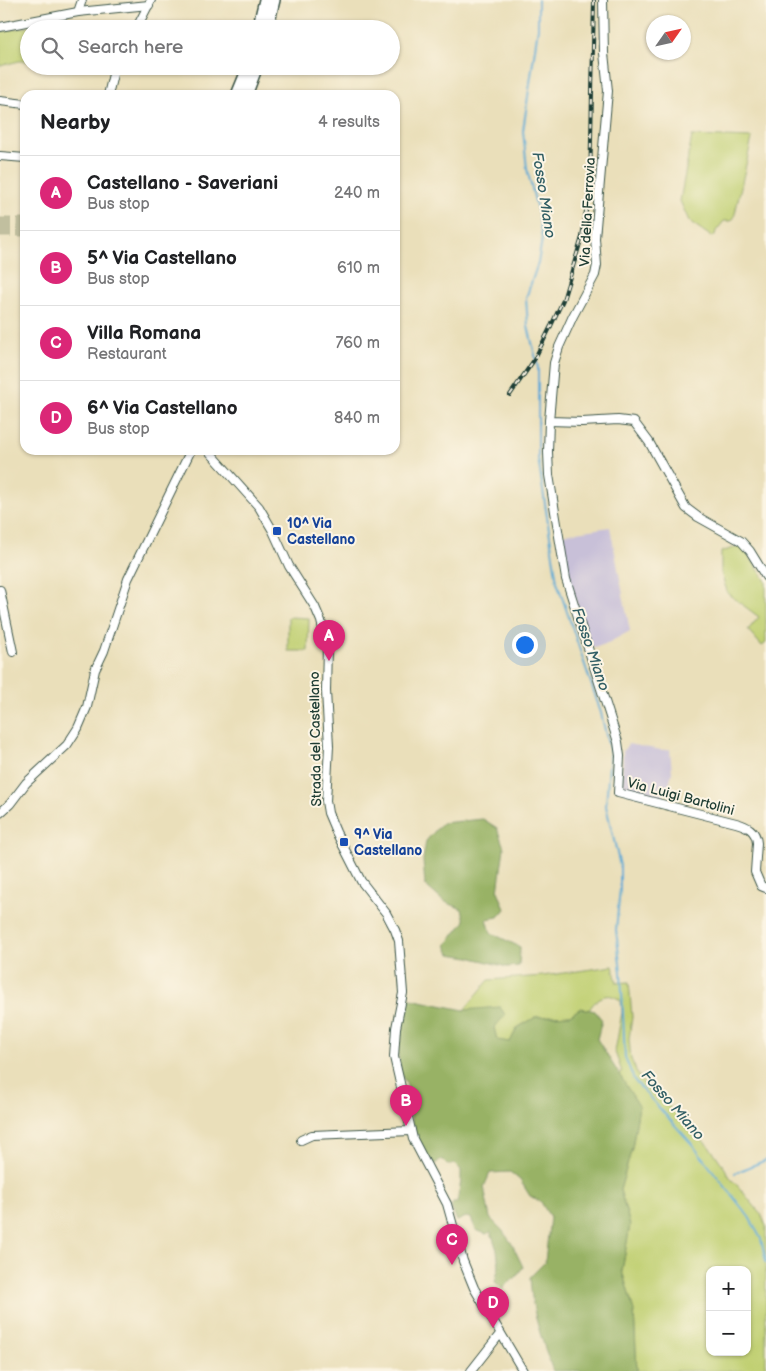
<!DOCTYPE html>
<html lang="en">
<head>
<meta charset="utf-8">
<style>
	:root { --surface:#fff; --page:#f6f6f6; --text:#202124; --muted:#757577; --line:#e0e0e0; --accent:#db2777 }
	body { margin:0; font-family:"Balsamiq Sans",sans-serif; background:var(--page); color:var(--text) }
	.controls { position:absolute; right:15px; bottom:15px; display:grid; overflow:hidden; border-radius:10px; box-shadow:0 1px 4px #0004 }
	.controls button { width:45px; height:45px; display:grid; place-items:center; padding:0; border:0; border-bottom:1px solid var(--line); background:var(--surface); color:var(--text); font:25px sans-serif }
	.compass { position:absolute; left:646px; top:15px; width:45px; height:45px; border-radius:50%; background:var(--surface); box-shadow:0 1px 4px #0004; rotate:56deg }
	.you { position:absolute; left:524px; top:644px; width:18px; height:18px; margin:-12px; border:4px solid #fff; border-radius:50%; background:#1a73e8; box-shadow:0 0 0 8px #1a73e833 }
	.badge { display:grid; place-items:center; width:32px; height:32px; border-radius:50%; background:var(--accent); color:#fff; font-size:16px; font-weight:700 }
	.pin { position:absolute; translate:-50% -41px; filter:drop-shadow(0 1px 2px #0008) }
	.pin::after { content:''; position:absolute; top:26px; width:18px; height:15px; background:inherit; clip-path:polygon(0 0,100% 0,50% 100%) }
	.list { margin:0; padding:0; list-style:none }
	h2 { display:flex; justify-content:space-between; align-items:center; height:65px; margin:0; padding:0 20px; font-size:21px }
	h2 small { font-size:16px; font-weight:400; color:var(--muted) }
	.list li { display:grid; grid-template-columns:32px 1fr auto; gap:15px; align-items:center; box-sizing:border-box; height:75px; padding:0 20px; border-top:1px solid var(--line) }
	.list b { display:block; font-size:19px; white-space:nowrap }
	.list p { margin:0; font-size:16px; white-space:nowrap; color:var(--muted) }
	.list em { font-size:16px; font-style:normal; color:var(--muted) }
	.icon { flex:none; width:28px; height:28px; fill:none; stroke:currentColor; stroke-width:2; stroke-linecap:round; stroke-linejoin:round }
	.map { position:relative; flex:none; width:766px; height:1371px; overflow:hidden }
	.search { position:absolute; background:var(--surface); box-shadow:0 1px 4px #0004; left:20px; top:20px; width:380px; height:55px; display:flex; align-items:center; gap:12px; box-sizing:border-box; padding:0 18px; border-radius:28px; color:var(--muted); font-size:19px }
	.panel { position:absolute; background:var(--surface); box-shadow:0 1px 4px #0004; left:20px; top:90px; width:380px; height:365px; border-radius:15px }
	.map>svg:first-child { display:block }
	.industrial { fill:#c8c0d8 }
	.green { fill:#c1d073; stroke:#708654; fill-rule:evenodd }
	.forest { fill:#98b265; stroke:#5c784c }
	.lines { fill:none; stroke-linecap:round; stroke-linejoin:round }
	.stream { stroke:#5baad5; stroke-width:2 }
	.highway-tunnel { stroke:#c1bf9f; stroke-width:11; stroke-dasharray:11 5.5; stroke-linecap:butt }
	.minor-casing { stroke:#3d5548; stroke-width:10 }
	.highway-casing { stroke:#3d5548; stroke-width:14 }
	.minor { stroke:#fff; stroke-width:8 }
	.highway { stroke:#fff; stroke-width:11 }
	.rail-casing { stroke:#1f3d34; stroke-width:4 }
	.rail { stroke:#fcf5e5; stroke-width:2; stroke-dasharray:5.5; stroke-linecap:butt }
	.transit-dot { fill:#1a4fb4; stroke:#fcf5e5; stroke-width:2 }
	.labels { text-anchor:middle; stroke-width:4; stroke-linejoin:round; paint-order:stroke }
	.street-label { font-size:14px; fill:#1f3d34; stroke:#fcf5e5 }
	.transit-label { font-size:14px; font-weight:bold; fill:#164399; stroke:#fcf5e5; text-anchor:start }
	.water-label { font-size:15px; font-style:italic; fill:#315e64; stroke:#fcf5e5 }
</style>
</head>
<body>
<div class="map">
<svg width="766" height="1371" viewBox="0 0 766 1371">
	<rect width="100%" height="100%" fill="#fcf5e5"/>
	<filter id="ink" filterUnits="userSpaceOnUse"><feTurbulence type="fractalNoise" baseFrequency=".02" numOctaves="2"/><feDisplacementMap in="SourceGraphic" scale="10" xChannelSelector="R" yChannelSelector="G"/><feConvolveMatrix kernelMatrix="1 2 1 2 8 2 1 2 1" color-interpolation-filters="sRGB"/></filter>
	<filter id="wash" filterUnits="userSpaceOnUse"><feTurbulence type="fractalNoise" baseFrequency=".0096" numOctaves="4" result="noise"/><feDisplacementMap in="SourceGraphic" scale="20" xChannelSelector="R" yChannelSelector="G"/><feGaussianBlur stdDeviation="1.12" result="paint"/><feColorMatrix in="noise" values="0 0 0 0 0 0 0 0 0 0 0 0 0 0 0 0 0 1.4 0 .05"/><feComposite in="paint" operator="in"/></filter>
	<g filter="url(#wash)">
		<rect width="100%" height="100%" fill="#eadfba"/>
		<!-- industrial -->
		<g class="industrial">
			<path d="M610,527L630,631L608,643L597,647L590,646L569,580L563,534Z"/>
			<path d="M628,744L661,750L670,749L672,772L669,785L661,801L654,796L648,798L626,793L622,789L623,751Z"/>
		</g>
		<!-- green -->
		<g class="green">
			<path d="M70,19V26L68,29H29V61H19L0,66V32Z"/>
			<path d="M692,136L752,138L734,218L731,221H724L716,231L715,235L712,237L689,221L680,201Z"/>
			<path d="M740,546L743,547L766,581V643L762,646L748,630L759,617L728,594L721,573V552Z"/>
			<path d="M288,617L309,618L308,651H288Z"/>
			<path d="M613,966L617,983L629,982L632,1017L629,1039L631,1059L637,1073L644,1084L681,1118L713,1151L724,1167L731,1179L737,1185L761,1214L766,1226V1371H637L634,1311L622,1271L630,1225L620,1190L632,1148L639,1106L619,1076L622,1072L615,1052L622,1012L621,1001C608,990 597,997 589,1010L581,1008L570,1015L536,1017L517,1028L510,1043L497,1040L494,1028L464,1010L489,980L543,976ZM710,1270H747V1352H710Z"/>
		</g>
		<!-- forest -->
		<g class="forest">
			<path d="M483,819L497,828L504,848L498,891L505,909L498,917L487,919L491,933L520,947L519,966L507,967L469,957L450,954L446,945L465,921L462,909L443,901L425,885L423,860L426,841L442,823Z"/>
			<path d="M406,998L464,1010L500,1007L505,1015L494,1028L497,1040L510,1042L517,1028L536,1017L570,1015L581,1008L595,1011L602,1020L597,1039L639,1106L632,1148L620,1190L630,1225L622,1271L634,1311L637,1371H553C541,1337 532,1314 530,1277L545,1262L550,1217L541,1202L530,1196L520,1180L510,1172L490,1173L484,1187L490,1218L502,1230L512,1244L523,1267L515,1278L508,1282L503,1289L495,1282L499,1266L497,1250L491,1232L486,1234L476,1230L471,1218L466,1217L457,1221L451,1207L453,1203H457L461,1181V1170L455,1164L447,1165L442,1160L430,1166C420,1147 412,1132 410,1110C408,1099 410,1083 401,1076C395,1046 398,1027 406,998Z"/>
		</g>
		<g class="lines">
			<!-- stream -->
			<g class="stream">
				<path d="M538,0V28L523,131L527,169L539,217L542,239L538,263L526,298L528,326L538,368V458L557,582L601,713L610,752L606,806L620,866V889L616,930L621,972L625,1057L634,1080L691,1143L749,1217L761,1239L766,1262"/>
				<path d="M735,1173L766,1160"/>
			</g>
		</g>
	</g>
	<g filter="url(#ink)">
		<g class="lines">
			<!-- highway-tunnel -->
			<g class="highway-tunnel">
				<path d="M0,223H25"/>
				<path d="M0,231H25"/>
			</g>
			<defs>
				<g id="minor">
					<path d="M603,0L604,53L608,91L595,238L597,265L595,275L573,316L559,347L554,363L549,421L582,422L618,420L634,422L649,442L686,508L698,517L741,541L750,551L766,577"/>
					<path d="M78,12L82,0"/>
					<path d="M0,27L78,12L149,5"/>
					<path d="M136,29L151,0"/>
					<path d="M108,95L115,66"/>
					<path d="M0,101L25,104"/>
					<path d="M0,156L25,158"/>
					<path d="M549,421L548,452L549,475L566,579L618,742L620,756L618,793L736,823C747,826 756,830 757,843L755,872L761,886L766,888"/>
					<path d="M208,450L259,507L273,531L289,566L315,607L321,621L327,646L326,691L329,746L326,801L328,813L336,832L361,881L386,913L395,930L399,941L403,993L396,1028L394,1057L413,1139L447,1204L463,1261L474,1288L523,1371"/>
					<path d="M0,590L13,652"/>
					<path d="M0,813L10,804L26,783L67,745L78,728L87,707L95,670L104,651L128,579L191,450"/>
					<path d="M301,1140L312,1135L411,1131"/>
					<path d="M471,1371L500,1334"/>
				</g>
				<g id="highway">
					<path d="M258,29L265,0"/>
					<path d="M267,29L274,0"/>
					<path d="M237,95L249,66"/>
					<path d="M246,95L257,66"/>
				</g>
			</defs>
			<!-- minor casing -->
			<use href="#minor" class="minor-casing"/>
			<!-- highway casing -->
			<use href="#highway" class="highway-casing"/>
			<!-- minor -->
			<use href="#minor" class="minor"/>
			<!-- highway -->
			<use href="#highway" class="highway"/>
			<defs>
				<path id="rail" d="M510,395L534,360L551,326L563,300L582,237L590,185L594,0"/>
			</defs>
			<!-- rail casing -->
			<use href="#rail" class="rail-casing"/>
			<!-- rail -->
			<use href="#rail" class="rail"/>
		</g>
	</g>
	<!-- markers -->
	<g class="transit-dot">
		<rect x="272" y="526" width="10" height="10" rx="2.5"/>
		<rect x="339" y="837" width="10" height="10" rx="2.5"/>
	</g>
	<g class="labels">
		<!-- street labels -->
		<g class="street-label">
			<text transform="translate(587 212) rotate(-87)" y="5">Via della Ferrovia</text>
			<text transform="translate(315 739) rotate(-91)" y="5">Strada del Castellano</text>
			<text transform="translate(681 796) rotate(15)" y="5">Via Luigi Bartolini</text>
		</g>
		<!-- transit labels -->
		<g class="transit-label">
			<text x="287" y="528">10^ Via<tspan x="287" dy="16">Castellano</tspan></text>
			<text x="354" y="839">9^ Via<tspan x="354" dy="16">Castellano</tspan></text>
		</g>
		<!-- water labels -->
		<g class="water-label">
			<text transform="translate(544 195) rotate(81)" y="5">Fosso Miano</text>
			<text transform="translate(591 649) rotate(71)" y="5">Fosso Miano</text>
			<text transform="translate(673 1105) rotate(49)" y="5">Fosso Miano</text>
		</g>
	</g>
</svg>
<div class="controls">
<button>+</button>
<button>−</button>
</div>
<svg class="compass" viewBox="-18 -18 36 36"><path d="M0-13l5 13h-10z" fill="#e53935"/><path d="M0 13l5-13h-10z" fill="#757577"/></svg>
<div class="you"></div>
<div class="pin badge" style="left:329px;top:661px">A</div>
<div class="pin badge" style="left:406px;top:1126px">B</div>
<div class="pin badge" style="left:452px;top:1265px">C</div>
<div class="pin badge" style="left:493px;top:1328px">D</div>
<div class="search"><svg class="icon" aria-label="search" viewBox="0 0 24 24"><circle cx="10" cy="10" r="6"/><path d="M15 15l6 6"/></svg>Search here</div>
<section class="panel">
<h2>Nearby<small>4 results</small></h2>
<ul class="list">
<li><span class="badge">A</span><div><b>Castellano - Saveriani</b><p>Bus stop</p></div><em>240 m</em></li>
<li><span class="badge">B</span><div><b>5^ Via Castellano</b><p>Bus stop</p></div><em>610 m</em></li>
<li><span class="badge">C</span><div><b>Villa Romana</b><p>Restaurant</p></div><em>760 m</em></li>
<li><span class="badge">D</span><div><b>6^ Via Castellano</b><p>Bus stop</p></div><em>840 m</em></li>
</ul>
</section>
</div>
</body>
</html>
